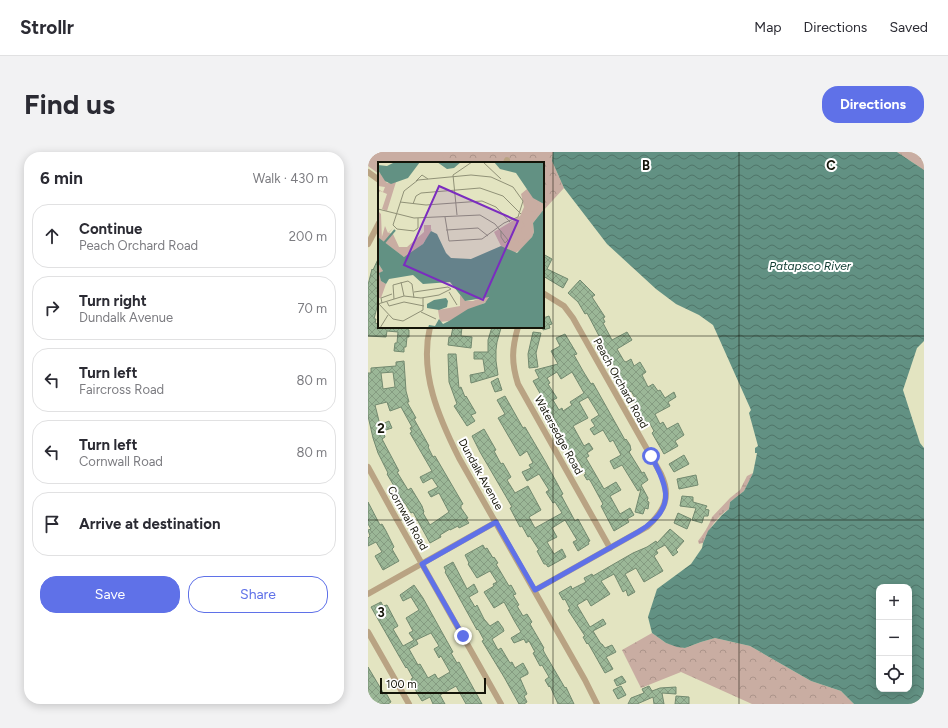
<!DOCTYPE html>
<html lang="en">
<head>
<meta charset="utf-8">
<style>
	:root { --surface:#fff; --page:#f2f2f3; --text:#2b2b33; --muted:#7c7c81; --line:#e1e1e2; --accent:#5f71e8 }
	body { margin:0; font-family:Figtree,sans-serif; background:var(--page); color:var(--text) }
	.controls { position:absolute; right:12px; bottom:12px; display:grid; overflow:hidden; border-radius:8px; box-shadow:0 2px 10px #0003 }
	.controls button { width:36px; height:36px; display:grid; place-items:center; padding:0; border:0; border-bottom:1px solid var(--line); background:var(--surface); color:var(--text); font:20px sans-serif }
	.scale { position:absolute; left:12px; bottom:10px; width:106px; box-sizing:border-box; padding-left:4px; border:2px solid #141408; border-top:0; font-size:11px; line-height:14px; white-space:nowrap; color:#141408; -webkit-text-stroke:3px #fff; paint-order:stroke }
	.stop { position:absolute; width:12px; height:12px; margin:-9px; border:3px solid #5f71e8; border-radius:50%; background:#fff }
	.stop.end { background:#5f71e8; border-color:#fff; box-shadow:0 1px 4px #0008 }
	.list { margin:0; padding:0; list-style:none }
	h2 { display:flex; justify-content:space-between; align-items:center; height:52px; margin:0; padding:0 16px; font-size:17px }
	h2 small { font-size:13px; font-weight:400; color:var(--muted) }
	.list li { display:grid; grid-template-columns:26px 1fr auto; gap:12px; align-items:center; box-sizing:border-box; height:64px; margin:0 8px 8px; padding:0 8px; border:1px solid var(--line); border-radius:16px }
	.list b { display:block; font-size:15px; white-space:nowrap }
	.list p { margin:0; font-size:13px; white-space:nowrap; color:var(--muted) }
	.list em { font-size:13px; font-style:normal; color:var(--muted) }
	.actions { display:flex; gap:8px; padding:12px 16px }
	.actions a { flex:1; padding:9px 0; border:1px solid var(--accent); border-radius:16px; text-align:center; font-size:14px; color:var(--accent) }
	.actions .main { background:var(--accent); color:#fff }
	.icon { flex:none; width:22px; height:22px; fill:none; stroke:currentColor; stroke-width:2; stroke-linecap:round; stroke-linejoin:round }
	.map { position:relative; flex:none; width:556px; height:552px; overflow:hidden; border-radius:16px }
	header { display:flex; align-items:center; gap:24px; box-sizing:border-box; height:56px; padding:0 20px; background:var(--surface); border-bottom:1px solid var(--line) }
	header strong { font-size:19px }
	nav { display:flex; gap:22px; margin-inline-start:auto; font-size:14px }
	.intro { display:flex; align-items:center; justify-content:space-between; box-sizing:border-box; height:96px; padding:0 24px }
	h1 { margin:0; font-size:28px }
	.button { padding:10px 18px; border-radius:16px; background:var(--accent); color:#fff; font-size:14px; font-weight:700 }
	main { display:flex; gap:24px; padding:0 24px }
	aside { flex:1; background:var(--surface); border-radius:16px; box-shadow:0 2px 10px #0003 }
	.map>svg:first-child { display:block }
	.forest { fill:url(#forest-firs) }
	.wetland { fill:url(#wetland-marsh) }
	.park { fill:url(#park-crowns) }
	.pitch { fill:#c9ada2 }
	.water { fill:url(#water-waves); fill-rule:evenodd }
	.building { fill:url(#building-cross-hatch); stroke:#72896f; fill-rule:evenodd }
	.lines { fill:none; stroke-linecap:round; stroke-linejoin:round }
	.minor { stroke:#b9a383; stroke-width:6 }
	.route { stroke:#5f71e8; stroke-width:5 }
	.grid { fill:none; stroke:#141408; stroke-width:1; stroke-opacity:0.55 }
	.labels { text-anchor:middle; stroke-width:4; stroke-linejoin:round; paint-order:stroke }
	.street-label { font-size:11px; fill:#141408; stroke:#fff }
	.water-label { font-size:12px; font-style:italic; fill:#154036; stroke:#fff }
	.inset-river { fill:none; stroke:#629183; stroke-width:2 }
	.inset-road { fill:none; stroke:#909177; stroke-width:1 }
	.view { fill:#7b2cbf; fill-opacity:0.15; stroke:#7b2cbf; stroke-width:2 }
	.inset-edge { fill:none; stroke:#141408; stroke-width:2 }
	.grid-label { font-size:13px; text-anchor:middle; font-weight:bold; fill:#141408; stroke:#fff; stroke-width:4; stroke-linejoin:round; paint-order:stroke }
</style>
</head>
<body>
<header>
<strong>Strollr</strong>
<nav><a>Map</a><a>Directions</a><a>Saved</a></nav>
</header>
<div class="intro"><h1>Find us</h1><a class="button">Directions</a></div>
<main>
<aside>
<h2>6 min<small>Walk · 430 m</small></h2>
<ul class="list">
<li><svg class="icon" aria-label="ahead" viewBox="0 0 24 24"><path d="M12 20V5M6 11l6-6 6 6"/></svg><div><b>Continue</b><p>Peach Orchard Road</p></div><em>200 m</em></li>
<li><svg class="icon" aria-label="right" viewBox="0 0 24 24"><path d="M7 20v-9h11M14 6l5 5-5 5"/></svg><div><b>Turn right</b><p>Dundalk Avenue</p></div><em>70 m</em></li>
<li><svg class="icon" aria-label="left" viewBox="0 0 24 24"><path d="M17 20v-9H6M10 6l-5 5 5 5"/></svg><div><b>Turn left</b><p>Faircross Road</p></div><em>80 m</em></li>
<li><svg class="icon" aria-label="left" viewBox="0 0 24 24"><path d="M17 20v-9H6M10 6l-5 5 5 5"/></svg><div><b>Turn left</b><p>Cornwall Road</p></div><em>80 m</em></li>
<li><svg class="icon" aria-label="arrive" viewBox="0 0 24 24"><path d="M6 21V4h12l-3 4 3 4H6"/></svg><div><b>Arrive at destination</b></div></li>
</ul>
<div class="actions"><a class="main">Save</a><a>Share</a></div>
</aside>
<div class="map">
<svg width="556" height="552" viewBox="0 0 556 552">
	<defs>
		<pattern id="forest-firs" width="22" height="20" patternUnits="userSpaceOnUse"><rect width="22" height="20" fill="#c9ada2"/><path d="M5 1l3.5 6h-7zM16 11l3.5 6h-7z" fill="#ac948a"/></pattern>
		<pattern id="wetland-marsh" width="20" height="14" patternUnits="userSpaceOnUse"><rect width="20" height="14" fill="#c9ada2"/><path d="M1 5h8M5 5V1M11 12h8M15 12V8" fill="none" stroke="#ac948a"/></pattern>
		<pattern id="park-crowns" width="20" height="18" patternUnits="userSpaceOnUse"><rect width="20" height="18" fill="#c9ada2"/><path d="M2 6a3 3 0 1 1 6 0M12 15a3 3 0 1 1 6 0" fill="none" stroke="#ac948a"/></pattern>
		<pattern id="water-waves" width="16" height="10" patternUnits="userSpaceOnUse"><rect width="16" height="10" fill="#629183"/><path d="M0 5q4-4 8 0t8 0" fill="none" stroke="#507569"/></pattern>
		<pattern id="building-cross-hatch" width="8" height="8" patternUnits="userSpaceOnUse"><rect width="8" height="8" fill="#9bb797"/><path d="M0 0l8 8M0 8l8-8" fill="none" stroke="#859c81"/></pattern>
	</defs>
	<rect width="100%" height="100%" fill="#e3e4c1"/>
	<!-- forest -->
	<path class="forest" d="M529,0H556V18Z"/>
	<!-- wetland -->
	<path class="wetland" d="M385,321L376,339L362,350L361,357C349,364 340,378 335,391L331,392L330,389C335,383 342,372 344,365L362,346L372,338L379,324Z"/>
	<!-- park -->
	<g class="park">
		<path d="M0,0H185L184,9L196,36L175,59V11H11V22L0,14Z"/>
		<path d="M284,481L298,491L317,496L333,490L347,486L382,494L443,529L473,539L486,552H384L313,520L273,536L254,498Z"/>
	</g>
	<!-- pitch -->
	<path class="pitch" d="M0,0H72L77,8L76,11H11V17L0,9Z"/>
	<!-- water -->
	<path class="water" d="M185,0H529L556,18V189L549,196L535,238L552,291L556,296V552H486L473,539L443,529L382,494L347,486L333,490L317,496L309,495L298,491L284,481L280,465L289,437L323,412L334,396L335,391L340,379L354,363L361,357L362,350L376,339L385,321L389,301H387V296L390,294L381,261L383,258L345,173L331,163L308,152L288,137L239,92L196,36L184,9ZM511,435H541V537H511Z"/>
	<!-- building -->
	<g class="building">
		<path d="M175,102L184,107L179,117L200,127L195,136L175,124Z"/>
		<path d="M11,105V130L9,140L11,141V143L9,151H10L6,167H8L7,171L11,172V175H40V178H41V185H39L38,195H36V200L26,199L27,191H29L30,180L19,179L18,185L0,184V133L4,117L5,118Z"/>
		<path d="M212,128L227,143L224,145L237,165L235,166L237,170L235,171L244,188L259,180L264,188L249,197L256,209L258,210L263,207L266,214L272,210L278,220L274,223L280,235L285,232L290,239L292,238L297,246L306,240L308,245L300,250L302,254L287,262L292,272L295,270L299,277L310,271L316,283L307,289L310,294L296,302L284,281L286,279L281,270L278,271L267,250L269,249L263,239L262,240L252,224L219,161L217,162L210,150L200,141Z"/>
		<path d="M181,164L184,172L181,173L182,176L175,178V166Z"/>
		<path d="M85,175H94L93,184L104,185L103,196L80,193L81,185H83Z"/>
		<path d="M124,175L133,176L129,190L128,198V209L130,223L103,231L102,223L117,220L115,207H106V200H120V188Z"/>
		<path d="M165,180L173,181L168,201L170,215L161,216L160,202Z"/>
		<path d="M197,182L209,202L206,203L215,219L223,232L225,231L257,288L258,287L262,293L263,298L261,300L274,321L276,320L280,328L273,333L280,346L279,349L281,350L280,357L277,356L275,362L267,360L273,337L270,339L254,313L246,317L242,309L253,303L245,288L242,290L235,278L226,283L222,277L227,274L223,268L231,263L220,245L211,250L220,266L205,274L216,294L221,291L225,297L219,301L221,304L218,306L236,337L248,330L253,338L242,344L252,362L262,356L266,363L259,367L261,370L246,379L233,354L235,352L223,330L221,327L219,328L216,323L218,322L205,300L203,301L188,277L191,275L165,229L171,226L167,218L190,212L183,199L192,194L188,186ZM189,220L193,227L204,220L216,241L202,250L204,253L195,259L194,256L191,258L185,248L189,246L180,232L182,231L179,226Z"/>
		<path d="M80,202H88L91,236L93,235L97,245L98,244L108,261L103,263L107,269L99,274L86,254L89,252L81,230Z"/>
		<path d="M36,209L38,239L41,250H39L48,266L46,267L61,294L60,295L65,305L67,304L95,352L93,353V356L100,366L98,367L101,371L91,376L90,374L82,378V377L72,383L73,385L71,386L62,391L45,360L43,361L37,351H36L19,322L20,321L10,301L5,286L0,264V221H3V216L28,214V210ZM25,220L27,235L15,237L13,221ZM19,250L22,259L33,255L44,275L42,276L44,280L42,281L64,319L52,325L55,331L64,326L70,335L60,340L63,345L71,341L81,360L62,373L55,361L56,360L54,354L43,336L40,338L29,320L31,319L14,287L17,285L15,279L24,276L21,269L12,273L7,253Z"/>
		<path d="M130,226L134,238L127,240L123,230Z"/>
		<path d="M137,244L155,276L157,275L177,309L195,342L193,343L207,369L210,367L222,389L220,390L221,392L210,399L205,390L209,388L197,368L184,376L189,385L179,390L186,402L194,397L198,405L180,415L178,412H176L169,399L171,398L162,384L160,385L154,374L152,375L142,356L144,355L140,348L112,300L104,284L116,277L128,298L126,299L133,312L135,311L143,325L139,328L147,341L160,334L173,358L161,365L167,376L194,361L187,350L185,351L178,340L181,338L171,322L159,329L154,320L163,316L161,313L165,311L159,299L152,304L130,266L137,262L129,248Z"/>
		<path d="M316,303L321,312L306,320L301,312Z"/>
		<path d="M328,323L330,333L311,337L309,327Z"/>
		<path d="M314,344L325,345V350L339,354L337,357L341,358L340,364H336L334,371L324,368L328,356L312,354Z"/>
		<path d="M0,350L12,373L14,372L18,379L26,395L24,397L31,409L15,418L7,404L14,400L8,390L0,394V386L2,384L0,378L3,377L0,372Z"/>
		<path d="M310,361L323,367L319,377L306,371Z"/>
		<path d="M302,377L316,389L308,398L310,400L305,404L297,393L288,398L290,401L286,404L295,419L276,430L268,416L257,422L267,440L260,444L258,438L255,440L246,422L233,429L242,442L223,454L219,447L209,453L222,475L235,467L238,472L225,479L233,492H234L237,496L244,493L248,500L238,505L245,517L237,521L220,491L219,492L215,485L217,484L200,458L202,457L197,447L195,448L191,441L203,434L204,437L218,430L216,426L224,422L225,424L265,401L279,395L288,389L289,391Z"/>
		<path d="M115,393L117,397L119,396L125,406L126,405L130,411L128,412L141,434L143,433L148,442L145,443L151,453L149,454L155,464L159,462L164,470L162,472L176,496L175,497L176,500L197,536L198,535L206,552H190L182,534L181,535L177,528L181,525L174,513L172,514L165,501L167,500L161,489L158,491L156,487L146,491L143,486L153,480L147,470L136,450L126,456L116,440L126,434L125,432L129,430L122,419L109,426L100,412L101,411L97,403Z"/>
		<path d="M85,410L99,437L106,432L110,440L101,445L107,455L109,453L116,467L122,474L130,469L135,476L136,479L124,487L130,498L133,496L142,511L144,510L147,516L155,511L160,520V522L152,526L159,542L156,544L159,550L156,552H151L136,525L114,489L116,488L110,477L109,478L77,420L78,419L76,415Z"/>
		<path d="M46,433L55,446L85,500L83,501L89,511L91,510L114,552H98L88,534L72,543L77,552H65L62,545L54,549L49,541L43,527L45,526L39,515L38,516L31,504L3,455L13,450L15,454L19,453L30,474L25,477L35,494L46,488L41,481L45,479L38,466L51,458L43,445L35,449L32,443ZM63,481L71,494L66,497L71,506L73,504L82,520L70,527L67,522L60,526L52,512L50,513L41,497L50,492L48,488Z"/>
		<path d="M0,515L16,542L18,541L23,550L20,552H0Z"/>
		<path d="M254,524L258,530L249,534L246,528Z"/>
		<path d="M253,534L258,543L250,547L245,538Z"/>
		<path d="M281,534L284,539L292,536L308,535V542L294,541L296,552H286L285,545L269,552H260L263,546L276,541L274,537Z"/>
		<path d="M308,544L321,545V552H307Z"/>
	</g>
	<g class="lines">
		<!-- minor -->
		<g class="minor">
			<path d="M138,11L139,8"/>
			<path d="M0,20L11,28"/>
			<path d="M0,92L11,71"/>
			<path d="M62,175C51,221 71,266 91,306L217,528L229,552"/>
			<path d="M150,175C144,196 143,210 150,232L242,396"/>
			<path d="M0,315L23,357L133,552"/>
			<path d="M167,438L279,375C296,359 304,345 293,322L205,166L196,154L175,141"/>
			<path d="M0,442L128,370"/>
			<path d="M0,480L41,552"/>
		</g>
	</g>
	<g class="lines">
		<!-- route -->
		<path class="route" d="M95,484L54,412L128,370L167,438L270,380C307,358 302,338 283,304"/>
	</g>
	<!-- grid -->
	<path class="grid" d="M185,0V552M371,0V552M0,184H556M0,368H556"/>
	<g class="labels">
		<!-- street labels -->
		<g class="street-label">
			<text transform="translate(253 231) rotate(61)" y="4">Peach Orchard Road</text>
			<text transform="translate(191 283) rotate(61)" y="4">Watersedge Road</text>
			<text transform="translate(113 322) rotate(61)" y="4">Dundalk Avenue</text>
			<text transform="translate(40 366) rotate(61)" y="4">Cornwall Road</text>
		</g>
		<!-- water labels -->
		<g class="water-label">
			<text x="442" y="118">Patapsco River</text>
		</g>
	</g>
	<!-- overview -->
	<g transform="translate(10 10)">
		<rect width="166" height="166" fill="#e3e4c1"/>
		<path d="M82,133L88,139H95L109,133L112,138L71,159L62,160L60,148L82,144Z" fill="#c9ada2"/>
		<path d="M0,49L3,52L4,79L18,86L25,92L46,78L50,67L48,64L54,68L50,71L45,82L32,92L25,94L18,87L0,77Z" fill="#c9ada2"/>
		<path d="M0,8L9,21L18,20L9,49L4,47L9,32L2,29L0,32V27L5,30L7,25L0,24ZM149,27L166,42V47L155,61L156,70L154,75L144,87L137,91L123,84L116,70L142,54L146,45L143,32ZM46,63H53V69L49,77L33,92L26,95L3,78L7,64L10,71L15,66L11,71L15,72L21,85H29L46,70ZM0,101L5,109L2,111L3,119L8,122L3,136H0Z" fill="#c9ada2"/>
		<path d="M148 44a6 6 0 1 1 12 0a6 6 0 1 1-12 0ZM142,56L147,64L143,66L144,71L149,75L142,81L136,77L133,72L136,69L130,64Z" fill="#c9ada2"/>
		<path d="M17,0H42L30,16L13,22L7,19L0,8V3L9,4ZM59,0H83L76,6L69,7ZM116,0H166V42L155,36L138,11L122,7ZM166,47V166H50L51,163L57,164L61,157L65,162L71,159L90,147L107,141L111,135L87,139L72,120L45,122L35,113L11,117L8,122L3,119L1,111L5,109L0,101L1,76L26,95L45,82L53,69L59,72L68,91L73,96L93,97L123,84L139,91L154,75L156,70L155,61ZM68,136L70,139L69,145L61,148L49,146V142L56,138Z" fill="#629183"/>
		<path class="inset-river" d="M6,81L17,68"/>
		<path class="inset-road" d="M105,0L123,17M38,19L44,13L50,17M22,40L48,43L104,39L118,45L132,60M35,42L38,34L43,31L102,26L125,34L143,52M0,47L36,56L102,53L117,62L130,78L127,81L123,75V69M79,53L75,13L94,0M40,56V66L36,69L19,67L15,63L26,29L40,18L93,13L113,15L135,25L145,39L140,55L126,61L104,77L71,79L67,55M68,68L100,66L110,74M23,120L26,134M71,130L79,143M16,137L15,123L30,119L34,122L36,136M9,140L11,144L26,140L46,144M4,141L3,136L14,132M0,142L26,134L43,136L61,133L73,127L70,125L36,130M1,142L15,157L25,159L45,148V136M43,150L58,157M2,166L10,153"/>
		<path class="view" d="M61,24L140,59L105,138L26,103Z"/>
		<rect width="166" height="166" class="inset-edge"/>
	</g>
	<g class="grid-label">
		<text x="278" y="18">B</text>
		<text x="463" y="18">C</text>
		<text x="13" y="281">2</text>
		<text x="13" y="465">3</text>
	</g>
</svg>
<div class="controls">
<button>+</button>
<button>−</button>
<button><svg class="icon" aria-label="locate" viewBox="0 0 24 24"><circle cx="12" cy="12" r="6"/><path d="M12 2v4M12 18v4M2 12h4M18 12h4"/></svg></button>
</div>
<div class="scale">100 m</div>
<div class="stop" style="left:283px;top:304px"></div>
<div class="stop end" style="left:95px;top:484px"></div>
</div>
</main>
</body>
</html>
